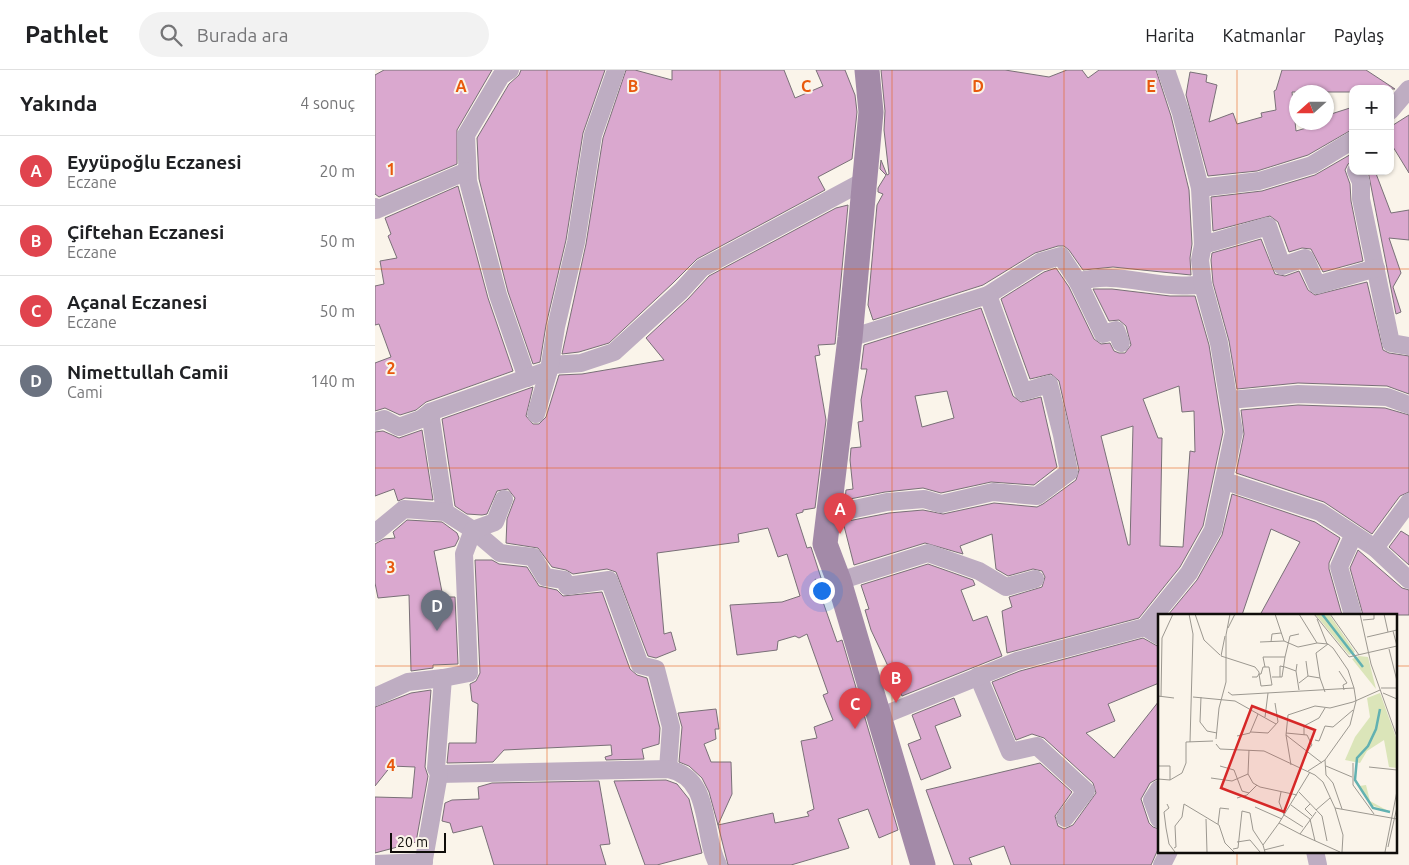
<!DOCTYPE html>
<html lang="tr">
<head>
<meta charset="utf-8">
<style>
	:root { --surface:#fff; --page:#f2f2f2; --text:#202124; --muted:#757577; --line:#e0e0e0; --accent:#c43b15 }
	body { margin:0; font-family:Ubuntu,sans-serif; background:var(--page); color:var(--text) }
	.controls { position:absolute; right:15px; top:15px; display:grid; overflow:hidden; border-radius:10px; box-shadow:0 1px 4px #0004 }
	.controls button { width:45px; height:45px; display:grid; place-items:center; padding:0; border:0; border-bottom:1px solid var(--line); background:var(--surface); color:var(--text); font:25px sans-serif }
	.compass { position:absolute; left:914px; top:15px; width:45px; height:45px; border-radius:50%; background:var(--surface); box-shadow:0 1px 4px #0004; rotate:249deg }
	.scale { position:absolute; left:15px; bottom:12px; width:56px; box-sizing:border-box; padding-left:5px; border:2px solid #0f0d0a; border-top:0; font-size:14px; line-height:18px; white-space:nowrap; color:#0f0d0a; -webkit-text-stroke:4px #faf4ea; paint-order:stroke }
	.you { position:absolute; left:446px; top:520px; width:18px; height:18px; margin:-12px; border:4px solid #fff; border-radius:50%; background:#1a73e8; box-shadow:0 0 0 8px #1a73e833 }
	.badge { display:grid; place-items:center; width:32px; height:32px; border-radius:50%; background:var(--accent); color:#fff; font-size:16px; font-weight:700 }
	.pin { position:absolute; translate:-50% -41px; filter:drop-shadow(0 1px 2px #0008) }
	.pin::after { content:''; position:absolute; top:26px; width:18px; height:15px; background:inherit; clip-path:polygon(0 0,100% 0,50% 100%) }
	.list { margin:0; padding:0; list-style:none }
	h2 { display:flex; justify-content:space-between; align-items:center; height:65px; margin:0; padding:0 20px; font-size:21px }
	h2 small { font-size:16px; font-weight:400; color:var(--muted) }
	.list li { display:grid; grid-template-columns:32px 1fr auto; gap:15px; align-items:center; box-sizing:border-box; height:70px; padding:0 20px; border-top:1px solid var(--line) }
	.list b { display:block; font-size:19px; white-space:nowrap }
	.list p { margin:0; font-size:16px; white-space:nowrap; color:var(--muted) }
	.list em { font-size:16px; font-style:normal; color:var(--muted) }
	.icon { flex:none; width:28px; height:28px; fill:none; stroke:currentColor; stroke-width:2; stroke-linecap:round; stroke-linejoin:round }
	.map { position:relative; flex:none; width:1034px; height:795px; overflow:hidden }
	header { display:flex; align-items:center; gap:30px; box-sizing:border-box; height:70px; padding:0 25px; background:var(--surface); border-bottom:1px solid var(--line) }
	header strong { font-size:24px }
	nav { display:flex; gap:28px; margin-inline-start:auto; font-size:18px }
	.search { width:350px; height:45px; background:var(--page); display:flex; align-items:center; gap:12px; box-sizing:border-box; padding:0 18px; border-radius:28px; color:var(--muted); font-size:19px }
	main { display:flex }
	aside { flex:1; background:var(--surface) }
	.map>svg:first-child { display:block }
	.building { fill:#daa8cf; stroke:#797077; fill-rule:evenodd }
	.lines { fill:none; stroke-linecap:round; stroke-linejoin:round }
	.street { stroke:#beadc2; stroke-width:18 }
	.secondary { stroke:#a38aa8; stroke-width:25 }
	.grid { fill:none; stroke:#e8590c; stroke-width:1; stroke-opacity:0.55 }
	.inset-river { fill:none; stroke:#62b1b1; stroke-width:2.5 }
	.inset-road { fill:none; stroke:#9c9890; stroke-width:1 }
	.view { fill:#d62828; fill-opacity:0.15; stroke:#d62828; stroke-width:2.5 }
	.inset-edge { fill:none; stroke:#0f0d0a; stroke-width:2.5 }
	.grid-label { font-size:16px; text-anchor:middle; font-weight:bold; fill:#e8590c; stroke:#faf4ea; stroke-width:4; stroke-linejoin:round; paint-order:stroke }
</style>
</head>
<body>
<header>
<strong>Pathlet</strong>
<div class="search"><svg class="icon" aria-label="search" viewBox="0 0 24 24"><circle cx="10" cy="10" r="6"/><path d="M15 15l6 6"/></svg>Burada ara</div>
<nav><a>Harita</a><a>Katmanlar</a><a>Paylaş</a></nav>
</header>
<main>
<aside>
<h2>Yakında<small>4 sonuç</small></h2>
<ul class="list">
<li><span class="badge" style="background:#e0444e">A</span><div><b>Eyyüpoğlu Eczanesi</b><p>Eczane</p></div><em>20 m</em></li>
<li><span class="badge" style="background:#e0444e">B</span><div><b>Çiftehan Eczanesi</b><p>Eczane</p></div><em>50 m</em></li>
<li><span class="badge" style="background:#e0444e">C</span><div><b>Açanal Eczanesi</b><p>Eczane</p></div><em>50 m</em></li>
<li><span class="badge" style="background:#6b7280">D</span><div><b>Nimettullah Camii</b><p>Cami</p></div><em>140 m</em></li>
</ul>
</aside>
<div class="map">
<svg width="1034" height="795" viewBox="0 0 1034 795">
	<rect width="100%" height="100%" fill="#faf4ea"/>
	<!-- building -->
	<g class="building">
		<path d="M9,0H117L82,60V94L4,127L0,124V5Z"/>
		<path d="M146,0H230L208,63L191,170L171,255L165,292L158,294L133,222L104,109L102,68L134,14L144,5Z"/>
		<path d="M251,0H260L297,10V0H409L420,28L448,16L441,0H470L480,25L482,42L477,89L443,107L450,120L322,189L298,213L234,273L204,282L187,284L211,174L228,68Z"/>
		<path d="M506,0H630L674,7L692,0H707L713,8L724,0H781L796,46L814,120L817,174L815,188L816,205L738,197L708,200L694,180L689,176H683L660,183L608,215L498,250L493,235L502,135L508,124L503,122V118L511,105L505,99L506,90L512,105L514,104L509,60L510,41Z"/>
		<path d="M907,0H991L1020,19H978V22H917L921,61L952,52L954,49L953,45L978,37V59L933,85L882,101L833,106L811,25L815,2L832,5L831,12L842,15L834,52L858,43L862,54L887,47L886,43L901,40L899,21L901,20Z"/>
		<path d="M1034,45V103L1015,72V57Z"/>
		<path d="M978,83V91L973,94L970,100L975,114L976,131L988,191L948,202L936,179L927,178L914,182L903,152L895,146L838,161L836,127L887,121L940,105Z"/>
		<path d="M993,101H1000L1016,143L1034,140V170L1014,168L1026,203L1018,217L1026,242L1021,244Z"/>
		<path d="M83,116L113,228L138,301L51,332L41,340L25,345L10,338L0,341V293L16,287L4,254L0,255V216L9,214L5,191L22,188L13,166L16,164L10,148Z"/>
		<path d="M473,135L460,274L443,275L445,285L440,286L451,350L440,438L428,440V442L421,444L432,478L436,477L448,514L440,509L462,572L467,570L523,760L504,768L493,739L463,749L474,778L416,795H353L343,755L398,743L400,753L434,746L432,742L439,739L426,671L442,668L439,657L458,650L448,625L453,623L432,564L424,568L420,566L403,571L402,580L362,585L355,535L407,532L425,526L412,484L403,487L393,458L363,464L364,472L282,483L289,564L296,562L301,580L281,588L273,586L241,502L232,499L198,504L191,500L177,497L163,478L131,473L132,449L140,428L133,419L122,421L112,444L107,445L92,444L80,436L67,349L158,317L151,346L158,354H164L171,347L184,305L207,304L289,290L271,268L313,229L334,206L461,138Z"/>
		<path d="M886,169L900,204L910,206L924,201L933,220L940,225L992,212L1008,280L1014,283L1034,286V324L1012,316L923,313L862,319L854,271L838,213L836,190L837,183Z"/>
		<path d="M681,198L694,217L719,269L726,274L735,273L739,281L744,283H750L756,275L751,256L744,250L734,251L718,219H737L795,226H820L834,275L848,362L828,456L805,497L764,548L632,583L627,541L637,537L634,527L667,517L670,507L667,501L658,499L633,506L621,499L617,464L585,476L588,484L550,473L479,495L468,452L514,443L548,440L568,444L619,433L662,437L668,434L701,410L704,400L684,311L676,304L655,309L626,229L669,202ZM804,316L807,342L819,341L820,382L815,381L808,477L785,476L787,368H783L768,329ZM758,356L755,475H753L726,366Z"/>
		<path d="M606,238L638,326L646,332L666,327L682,397L659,415L616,412L566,423L548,418L510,422L470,430L471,420L478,419L475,390L476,378L486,377L483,352L488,351L486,330L492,299H486L489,275ZM572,321L579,348L547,357L540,326Z"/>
		<path d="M923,335L1010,338L1034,345V422L1025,426L997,464L949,432L861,403L869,364L866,340Z"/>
		<path d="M47,360L58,430L30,428L23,431L19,419L0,426V362L8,361L24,368Z"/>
		<path d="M857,424L940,452L965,468L954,493V499L967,545H885L925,472L896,459L867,545H793L822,510L847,465Z"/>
		<path d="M32,450L67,452L82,463L84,468L80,476L59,481L68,527H80L83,594L58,595V598L36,601L34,525L3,528L0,513V474L9,469L20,468L18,462Z"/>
		<path d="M1026,461L1034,466V495L1014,477Z"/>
		<path d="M983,480L1027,518L1034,520V545H988L975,498Z"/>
		<path d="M100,490H117L124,494L152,497L164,516L182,520L188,526L227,522L255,599L262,605L272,608L285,658L284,674L267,679L269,689L231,690L230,687L237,685L236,675L129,680L118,692L72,693L74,673H101L103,634L97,631L95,614L101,611L105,603Z"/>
		<path d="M553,494L598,510L600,515L586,520L598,551L612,546L627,586L527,626L496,560L490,540L494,539L486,515Z"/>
		<path d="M768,568L784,577V613L733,634L740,651L711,663L739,688L784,631V708L775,713L766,729L774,753L778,757L784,759V777L776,795H636L629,776L594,788L597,795H579L551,720L665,693L697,722L680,746L683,756L689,759L698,755L721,723L718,713L669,668L657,664L641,670L617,612L645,601Z"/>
		<path d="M56,620L50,697L53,706L41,772L0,783V727L37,728L40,697L16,696L0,716V637L36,623Z"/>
		<path d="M579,628L586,646L560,656L576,698L546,710L533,674L546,669L537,645Z"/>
		<path d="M341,639L344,659H340L341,669L329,674L336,692H356L357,724L343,755L334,722L327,708L314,696L304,692L307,657L303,643Z"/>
		<path d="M291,710L302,714L314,729L327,783L282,795H270L239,711Z"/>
		<path d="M224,711L235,774L225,775L231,795H119L107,756L78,763L75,753L67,751L70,733L77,730L104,729L103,717L117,713Z"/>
	</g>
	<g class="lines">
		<!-- street -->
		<g class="street">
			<path d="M135,0L126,6L91,65L93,111L123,225L152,308"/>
			<path d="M1015,41L1034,19"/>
			<path d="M981,101L986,112V129L1016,273L1034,276"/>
			<path d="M825,118L884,111L937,95L978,70"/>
			<path d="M0,137L1,140L92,101"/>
			<path d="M828,175L893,156L907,196L930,188L942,215L1001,198"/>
			<path d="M703,212L728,264L741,260L746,273"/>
			<path d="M613,225L665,192L686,186L703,212C734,202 765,213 796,215C807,216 817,215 828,215"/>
			<path d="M176,295L206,293L239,282L306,221L327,198L489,111"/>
			<path d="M854,330L923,324L1012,327L1034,335"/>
			<path d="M55,342L70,442"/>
			<path d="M161,344L174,300"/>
			<path d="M0,352L9,349L24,357L46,349L55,342L174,300L181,257L201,172L218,65L241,0"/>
			<path d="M850,411L945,442L1000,478L1034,510"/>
			<path d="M452,445L512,432L549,429L566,434L618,422L662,426L694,402L687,365L674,314L648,322L613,225L475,268"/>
			<path d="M0,463L29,439L70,442L98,460L125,483L158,487L170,507L189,510L192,516L234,510L265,595L281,599L296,657L293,699"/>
			<path d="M1000,478L1034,432"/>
			<path d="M464,511L553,483L604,501L631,517L660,509"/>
			<path d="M978,545L964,497L978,466"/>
			<path d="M770,557L784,566"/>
			<path d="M603,606L635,682L662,676L711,721L690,748"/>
			<path d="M0,627L33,612L68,608"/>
			<path d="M504,647L642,591L770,557L814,503L838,460L859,362L844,273L828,215L825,190L828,175L825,118L806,43L791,0"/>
			<path d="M64,704L293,699C338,708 326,763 343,795"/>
			<path d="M784,719L777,730L784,749"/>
			<path d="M940,781L943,795"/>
			<path d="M0,794L49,792"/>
			<path d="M48,795L64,704L61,698L68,608L94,603L89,484L98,460L120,452L129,429"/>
			<path d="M787,795L794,781"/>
		</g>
		<!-- secondary -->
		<path class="secondary" d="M492,0L496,42L475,268L450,474L464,511L548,795"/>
	</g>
	<!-- grid -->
	<path class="grid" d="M172,0V795M345,0V795M517,0V795M689,0V795M862,0V545M0,199H1034M0,398H1034M0,596H784M1020,596H1034M862,781V795"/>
	<!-- overview -->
	<g transform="translate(783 544)">
		<rect width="239" height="239" fill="#faf4ea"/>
		<path d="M208,171L212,187L232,198L213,191L201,172Z" fill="#dbe5b9"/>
		<path d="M157,0H171L197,38L191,41ZM201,42L210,43L218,75L194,45ZM222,79L239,126V154L231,153L226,126L209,137L202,149L187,146L197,123L212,103L209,84Z" fill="#dbe5b9"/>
		<path class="inset-river" d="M164,0L205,53M222,95L218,115L210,132L199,144L197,166L215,194L232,198"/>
		<path class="inset-road" d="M31,0L35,20L32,128M37,0L46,26L62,41M117,0L126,27M141,0L159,29L170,30L175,34L190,56L196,74M156,0L191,43L239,32L235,17M172,0L201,41M202,0L213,50L239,123M226,0L230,18M159,5L169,30M205,6L216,5V0M70,14L77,0M67,22L63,42L97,53L101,58V60L103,72L114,71L111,53H105L103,60H101L99,63H94M209,23L239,16M102,28L126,27L140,33L159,29M113,28L114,20L123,19M231,35L239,67M107,53L105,43H127L132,22L141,20M127,53L138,57L139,50M138,57L141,76M181,57L189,69L185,71L186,76M150,62L162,64L167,78M114,63H124L127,43M122,63V52L127,53M162,64L158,39L170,30M141,69L150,62L148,47M223,74H239M70,78L74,81L196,74L198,87L192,111L167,146L150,157M225,79L239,85M0,82L16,84M3,83L4,24L15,0M35,83L77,87L118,110M43,83L42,108L49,117L59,119M107,103L110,79M93,118L110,119L120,108L117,89M128,119L149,121L154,131L150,136M128,121L133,151M146,121V112L161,104L167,94M79,122L92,119L100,100M58,125L61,94L68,68V21L72,0M157,126L161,127L167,112L175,113L195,96M58,130L62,135L106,137L157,161L165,168L177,194L239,205M91,136L90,160L95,169L102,173L139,181M167,146L168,161L175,169L184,195M164,149L128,121L130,101L157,92L172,94L195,88L222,76M195,149V171L216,200M0,152H12V166M62,152L76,156L84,177L91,179M168,152L194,163M211,153L239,156M152,158L121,209L142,220L158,198M53,164L74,167L90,160M0,165L12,166L24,159L28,149V128L55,127M123,178L121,188L126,201L145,213M141,178L164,202L169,227M79,184L89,181L99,171M9,190L11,194L6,198L8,214L11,230L17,238M152,190L147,195L154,202M133,191L152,205L157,227M97,193L124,205M177,194L185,221L184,238M158,196L172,184M48,205L49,238M60,210L62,194L71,195M142,220L182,238M79,228L92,226L102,238M230,233L239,193M16,234L18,233L17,212L24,203L26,190L61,211L67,229L76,238M75,235L80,234L84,197L92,199L95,216L105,231M106,236L126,231M107,238L105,231L121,209M227,238L239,177"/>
		<path class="view" d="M94,92L157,116L126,198L63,174Z"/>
		<rect width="239" height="239" class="inset-edge"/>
	</g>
	<g class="grid-label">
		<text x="86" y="22">A</text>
		<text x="258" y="22">B</text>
		<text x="431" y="22">C</text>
		<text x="603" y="22">D</text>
		<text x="776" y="22">E</text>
		<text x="16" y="105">1</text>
		<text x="16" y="304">2</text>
		<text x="16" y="503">3</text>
		<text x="16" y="701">4</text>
	</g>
</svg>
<div class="controls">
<button>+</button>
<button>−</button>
</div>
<svg class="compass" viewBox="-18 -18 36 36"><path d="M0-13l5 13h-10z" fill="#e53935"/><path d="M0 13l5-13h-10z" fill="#757577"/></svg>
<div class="scale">20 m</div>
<div class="you"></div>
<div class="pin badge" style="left:465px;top:464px;background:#e0444e">A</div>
<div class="pin badge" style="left:521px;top:633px;background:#e0444e">B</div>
<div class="pin badge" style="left:480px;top:659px;background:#e0444e">C</div>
<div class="pin badge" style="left:62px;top:561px;background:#6b7280">D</div>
</div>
</main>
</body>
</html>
